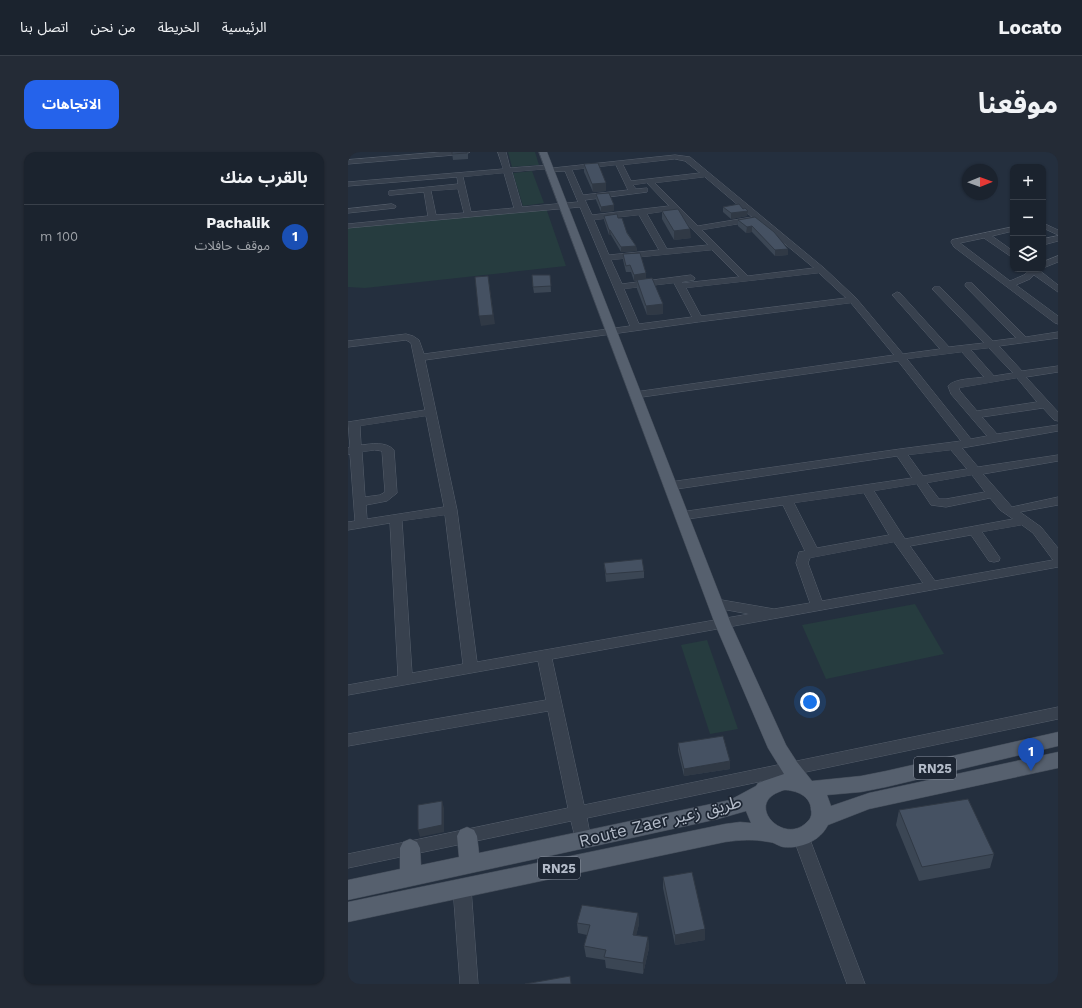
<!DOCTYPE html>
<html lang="ar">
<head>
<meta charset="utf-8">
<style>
	:root { --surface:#1b232e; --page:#242b36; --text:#f1f3f6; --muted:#a0a4aa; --line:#39404a; --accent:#2563eb }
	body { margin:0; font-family:"Work Sans","Noto Sans Arabic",sans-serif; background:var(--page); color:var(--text); direction:rtl }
	.controls { position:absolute; right:12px; top:12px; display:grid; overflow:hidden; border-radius:8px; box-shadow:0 1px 3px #0004 }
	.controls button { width:36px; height:36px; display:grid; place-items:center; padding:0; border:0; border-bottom:1px solid var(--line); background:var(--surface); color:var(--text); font:20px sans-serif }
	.compass { position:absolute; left:614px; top:12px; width:36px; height:36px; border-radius:50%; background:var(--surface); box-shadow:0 1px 3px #0004; rotate:89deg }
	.you { position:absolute; left:462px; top:550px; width:14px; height:14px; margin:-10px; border:3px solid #fff; border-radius:50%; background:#1a73e8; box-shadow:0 0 0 6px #1a73e833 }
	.badge { display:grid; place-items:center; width:26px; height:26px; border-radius:50%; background:var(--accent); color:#fff; font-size:13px; font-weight:700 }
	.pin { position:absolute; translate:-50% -33px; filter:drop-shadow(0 1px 2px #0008) }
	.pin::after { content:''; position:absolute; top:21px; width:14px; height:12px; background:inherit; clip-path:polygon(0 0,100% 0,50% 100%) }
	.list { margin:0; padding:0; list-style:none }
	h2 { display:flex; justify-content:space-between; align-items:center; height:52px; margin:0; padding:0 16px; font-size:17px }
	h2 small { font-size:13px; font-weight:400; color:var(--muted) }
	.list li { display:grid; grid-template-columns:26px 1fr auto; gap:12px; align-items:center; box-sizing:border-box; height:64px; padding:0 16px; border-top:1px solid var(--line) }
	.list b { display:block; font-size:15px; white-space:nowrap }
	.list p { margin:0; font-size:13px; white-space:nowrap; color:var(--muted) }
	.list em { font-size:13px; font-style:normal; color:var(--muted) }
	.icon { flex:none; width:22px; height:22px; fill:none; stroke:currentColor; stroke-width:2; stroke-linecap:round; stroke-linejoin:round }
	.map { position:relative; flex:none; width:710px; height:832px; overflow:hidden; direction:ltr; border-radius:12px }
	header { display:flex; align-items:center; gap:24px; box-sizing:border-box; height:56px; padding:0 20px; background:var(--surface); border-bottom:1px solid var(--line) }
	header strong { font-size:19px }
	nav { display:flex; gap:22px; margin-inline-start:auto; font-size:14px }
	.intro { display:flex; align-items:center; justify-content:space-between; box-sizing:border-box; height:96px; padding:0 24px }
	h1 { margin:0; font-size:28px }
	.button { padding:10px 18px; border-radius:12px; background:var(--accent); color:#fff; font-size:14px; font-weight:700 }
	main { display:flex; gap:24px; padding:0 24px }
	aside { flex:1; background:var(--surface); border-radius:12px; box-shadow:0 1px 3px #0004 }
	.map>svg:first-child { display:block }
	.green { fill:#263c3f }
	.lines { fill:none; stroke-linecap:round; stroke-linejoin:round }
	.minor-casing { stroke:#565f6c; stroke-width:1 }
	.major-casing { stroke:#414a57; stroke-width:1 }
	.minor { fill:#38414e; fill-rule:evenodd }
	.major { fill:#56606e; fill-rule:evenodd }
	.wall { fill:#3b4654 }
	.shaded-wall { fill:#303945 }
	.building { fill:#455162; stroke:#303945 }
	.labels { text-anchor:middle; stroke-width:3.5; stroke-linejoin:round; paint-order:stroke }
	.shield { fill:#1d2633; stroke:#878f9c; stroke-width:1 }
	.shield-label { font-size:13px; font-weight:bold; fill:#b4bcc9 }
	.near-street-label { font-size:17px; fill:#b4bcc9; stroke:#1d2633 }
</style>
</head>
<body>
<header>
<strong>Locato</strong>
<nav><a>الرئيسية</a><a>الخريطة</a><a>من نحن</a><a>اتصل بنا</a></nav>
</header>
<div class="intro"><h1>موقعنا</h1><a class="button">الاتجاهات</a></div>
<main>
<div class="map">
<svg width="710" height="832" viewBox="0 0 710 832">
	<rect width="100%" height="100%" fill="#242f3e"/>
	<!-- green -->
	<g class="green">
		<path d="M160,0H187L191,13L164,15Z"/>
		<path d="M184,19L196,51L175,54L165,21Z"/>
		<path d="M198,56L218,114L17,136L0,135V76Z"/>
		<path d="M567,452L596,502L478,527L454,473Z"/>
		<path d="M359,488L390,577L362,582L333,493Z"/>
	</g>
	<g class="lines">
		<defs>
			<g id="minor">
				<path d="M93,0H122L118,2L0,12V8Z"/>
				<path d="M150,0H158L162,16L202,13L205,16L327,3L342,5L476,116L508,146L555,202L592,197L546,145L544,143L549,140L552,141L601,195L636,191L586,139L584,137L586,135H592L645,189L668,186L618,135L617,133L618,131H624L678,185L710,180V186L651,194L674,219L710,214V220L678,225L710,260V269L706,268L695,256L634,265L649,282L710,273V279L614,296L630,315L710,303V309L635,322L664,355L710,345V353L672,360L693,375L710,396V415L204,507L236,653L710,555V567L239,666L243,688L241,693L235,695L229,693L223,669L0,716V702L220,656L200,559L0,594V582L198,548L190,509L0,543V533L50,524L42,371L0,378V370L7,369L2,302H0V296L2,295L0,270L77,258L63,191L58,188L0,195V189L58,182L65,184L71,188L76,202L282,174L232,55L0,76V72L80,64L76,40L44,43H41V39L110,32L109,25L0,34V30L155,17ZM327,7L337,9L352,21L283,29L275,13ZM268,13L280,38L235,43L224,18ZM200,17V20L217,19L230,50L174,55L164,20ZM156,21L166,56L123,60L115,25ZM357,25L404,65L350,74L307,31ZM299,31L321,54L244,63L237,48L299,40V36L288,37L285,33ZM110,37L116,61L88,63L83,39ZM326,58L360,93L319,97L299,62ZM291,63L311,98L261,103L246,68ZM409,69L466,116L400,124L354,78ZM364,98L391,125L335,131L334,130L346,128L347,126L343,123L274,132L263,108ZM471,121L498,146L353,164L338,136ZM326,131L344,165L291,172L276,137ZM503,151L546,203L287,240L282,243L287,246L550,209L613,289L552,297L322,330L318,331L316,334L318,337L322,338L549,304L564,326L333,360L329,361L327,364L329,367L333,368L435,353L457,399L451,400L448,411L462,451L426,457L368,447L363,449L361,452L363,455L401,462L129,510L109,358L77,208L350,170ZM641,196L665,221L646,224L623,198ZM614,200L636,225C626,227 607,226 600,234L603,242L639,284L623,287L559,207ZM669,226L689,250L629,259L612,239L611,236ZM78,264L96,355L19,367L18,353L39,349L49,341L46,298C38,289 23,292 13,293L12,274ZM27,298L34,299L37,340L32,343L17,345L14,300ZM603,298L619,317L575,324L560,303ZM624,323L637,340L598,347H591L579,331ZM569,332L583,353L598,355L642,346L652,358L665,367L557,387L526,339ZM516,341L541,383L469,396L446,351ZM97,363L115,512L64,521L54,369ZM674,373L685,381L705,408L587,429L562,394L623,383L641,409L646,410L651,409L652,406L634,380ZM546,390L575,431L474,449L460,411L462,406Z"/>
				<path d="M44,52L48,54L47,56L0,61V57Z"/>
				<path d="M695,71L710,78V83L695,76Z"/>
				<path d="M665,75V79L644,84L665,99V106L636,86L612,91L662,129L676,123L681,119L680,117H692L691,118L710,133V140L686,123L682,127L668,133L710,164V172L707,171L606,95L603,90L604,88Z"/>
				<path d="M710,84V89L695,93V87Z"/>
				<path d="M710,104V110L695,116V110Z"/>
				<path d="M453,678L459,680L461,685L517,832H499L445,685L447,680Z"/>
				<path d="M114,728L120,731L123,736L130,832H112L105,736L108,731Z"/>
			</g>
			<path id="major" d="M191,0H199L383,472L438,593L449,610L464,629L513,624L538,619L710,580V594L538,635L513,640L479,643L483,654L521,641L710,600V616L521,657L480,673C472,689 453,697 435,695C430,694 426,690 421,690C406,687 391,688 377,690L0,770V750L377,672L392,670L403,671L398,659L370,667L0,748V728L52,717V696L55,690L62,687L69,690L72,696L73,713L111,705L109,684L112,678L119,675L126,678L129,684L131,701L382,648L408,634L410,631L436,622L420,596L367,472ZM436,638C448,638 463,644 463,658C464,662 463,666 460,669C439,693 402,659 425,643C428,641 433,639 436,638Z"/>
		</defs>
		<!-- minor casing -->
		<use href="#minor" class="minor-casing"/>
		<!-- major casing -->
		<use href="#major" class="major-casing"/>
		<!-- minor -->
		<use href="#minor" class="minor"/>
		<!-- major -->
		<use href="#major" class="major"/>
	</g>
	<!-- wall -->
	<g class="wall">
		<path d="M104,0H120V7L105,8Z"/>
		<path d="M236,12L258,39L245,40L236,20Z"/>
		<path d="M248,42L266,53V59L253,60L248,48Z"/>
		<path d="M375,55L400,59L399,64L383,67L375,60Z"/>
		<path d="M314,59L343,86L326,88L314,67Z"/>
		<path d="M256,64L270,66L288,94L289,99L273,100L263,83H261L256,68Z"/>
		<path d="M407,65L440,103L427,104L404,80L398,81L390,74V68Z"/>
		<path d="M275,102L298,127L315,152V162L299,163L289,137V129H286L283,120H278L275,108Z"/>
		<path d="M202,123L203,140L186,141L185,135Z"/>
		<path d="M256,411L296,419V426L258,430Z"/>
		<path d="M330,591L382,609V617L336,624L330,599Z"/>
		<path d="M551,658L646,702L642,716L571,729L548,673Z"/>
		<path d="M315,725L357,788L327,793L315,736Z"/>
		<path d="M290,761L291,772L288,783L300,785L301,796L295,822L258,816L257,808L238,805L236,794L239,783L230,781L229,771Z"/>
	</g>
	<!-- shaded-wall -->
	<g class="shaded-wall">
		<path d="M258,31V39L245,40L244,32Z"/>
		<path d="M266,53V59L253,60V55Z"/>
		<path d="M400,59L399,64L383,67V61Z"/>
		<path d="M404,74V80L398,81L399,75Z"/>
		<path d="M342,77L343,86L326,88V79Z"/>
		<path d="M261,78H262L263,83H261Z"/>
		<path d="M288,94L289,99L273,100V95Z"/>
		<path d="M440,97V103L427,104V98Z"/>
		<path d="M298,121V127L286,129V123Z"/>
		<path d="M140,124L147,172L133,174L131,164Z"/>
		<path d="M315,152V162L299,163L298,154Z"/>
		<path d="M382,609V617L336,624V617Z"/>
		<path d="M94,649L96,656V680L72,685L70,678Z"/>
		<path d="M290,761L291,772L286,793L285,783Z"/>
		<path d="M357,777V788L327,793V783Z"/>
		<path d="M300,785L301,796L295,822V811Z"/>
	</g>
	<!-- building -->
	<g class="building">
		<path d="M104,0H119V1L104,2Z"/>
		<path d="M250,11L258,31L244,32L236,12Z"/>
		<path d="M261,41L266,53L253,55L248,42Z"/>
		<path d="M391,52L395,57L397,56L400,59L383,61L375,55Z"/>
		<path d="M330,57L342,77L326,79L314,59Z"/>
		<path d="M269,62L270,66H274L279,81L288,94L273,95L262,78H261L256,64Z"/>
		<path d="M407,65L426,80L440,97L427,98L404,74L399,75L390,68Z"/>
		<path d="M292,101L298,121L286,123L282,113L278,114L275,102Z"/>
		<path d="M184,123H202L203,134L185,135Z"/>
		<path d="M140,124L145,163L131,164L127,125Z"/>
		<path d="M304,126L315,152L298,154L289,128Z"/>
		<path d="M294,407L296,419L258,422L256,411Z"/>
		<path d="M375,584L382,609L336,617L330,591Z"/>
		<path d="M620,647L646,702L574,715L551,658Z"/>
		<path d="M94,649V673L70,678V653Z"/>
		<path d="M344,720L357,777L327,783L315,725Z"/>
		<path d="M234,753L290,761L285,783L300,785L295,811L256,805L258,798L236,794L242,773L229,771Z"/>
		<path d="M222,824L223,832H177Z"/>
	</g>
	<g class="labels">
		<!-- shield labels -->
		<g class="shield">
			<rect x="566" y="605" width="42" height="22" rx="3"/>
			<rect x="190" y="705" width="42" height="22" rx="3"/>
		</g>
		<g class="shield-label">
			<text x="587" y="621">RN25</text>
			<text x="211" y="721">RN25</text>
		</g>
		<!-- near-street labels -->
		<g class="near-street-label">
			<text transform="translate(312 669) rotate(-14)" y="6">Route Zaer طريق زعير</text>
		</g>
	</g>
</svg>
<div class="controls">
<button>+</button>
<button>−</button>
<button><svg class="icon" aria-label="layers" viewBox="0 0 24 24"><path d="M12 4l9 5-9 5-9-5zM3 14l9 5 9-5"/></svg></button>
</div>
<svg class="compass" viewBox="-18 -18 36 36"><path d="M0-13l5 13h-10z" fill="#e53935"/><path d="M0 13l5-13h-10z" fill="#a0a4aa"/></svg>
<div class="you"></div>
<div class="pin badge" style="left:683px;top:619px;background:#1a4fb4">1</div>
</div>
<aside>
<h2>بالقرب منك<small></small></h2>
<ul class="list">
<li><span class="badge" style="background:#1a4fb4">1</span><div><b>Pachalik</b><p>موقف حافلات</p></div><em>100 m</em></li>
</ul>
</aside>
</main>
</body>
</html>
